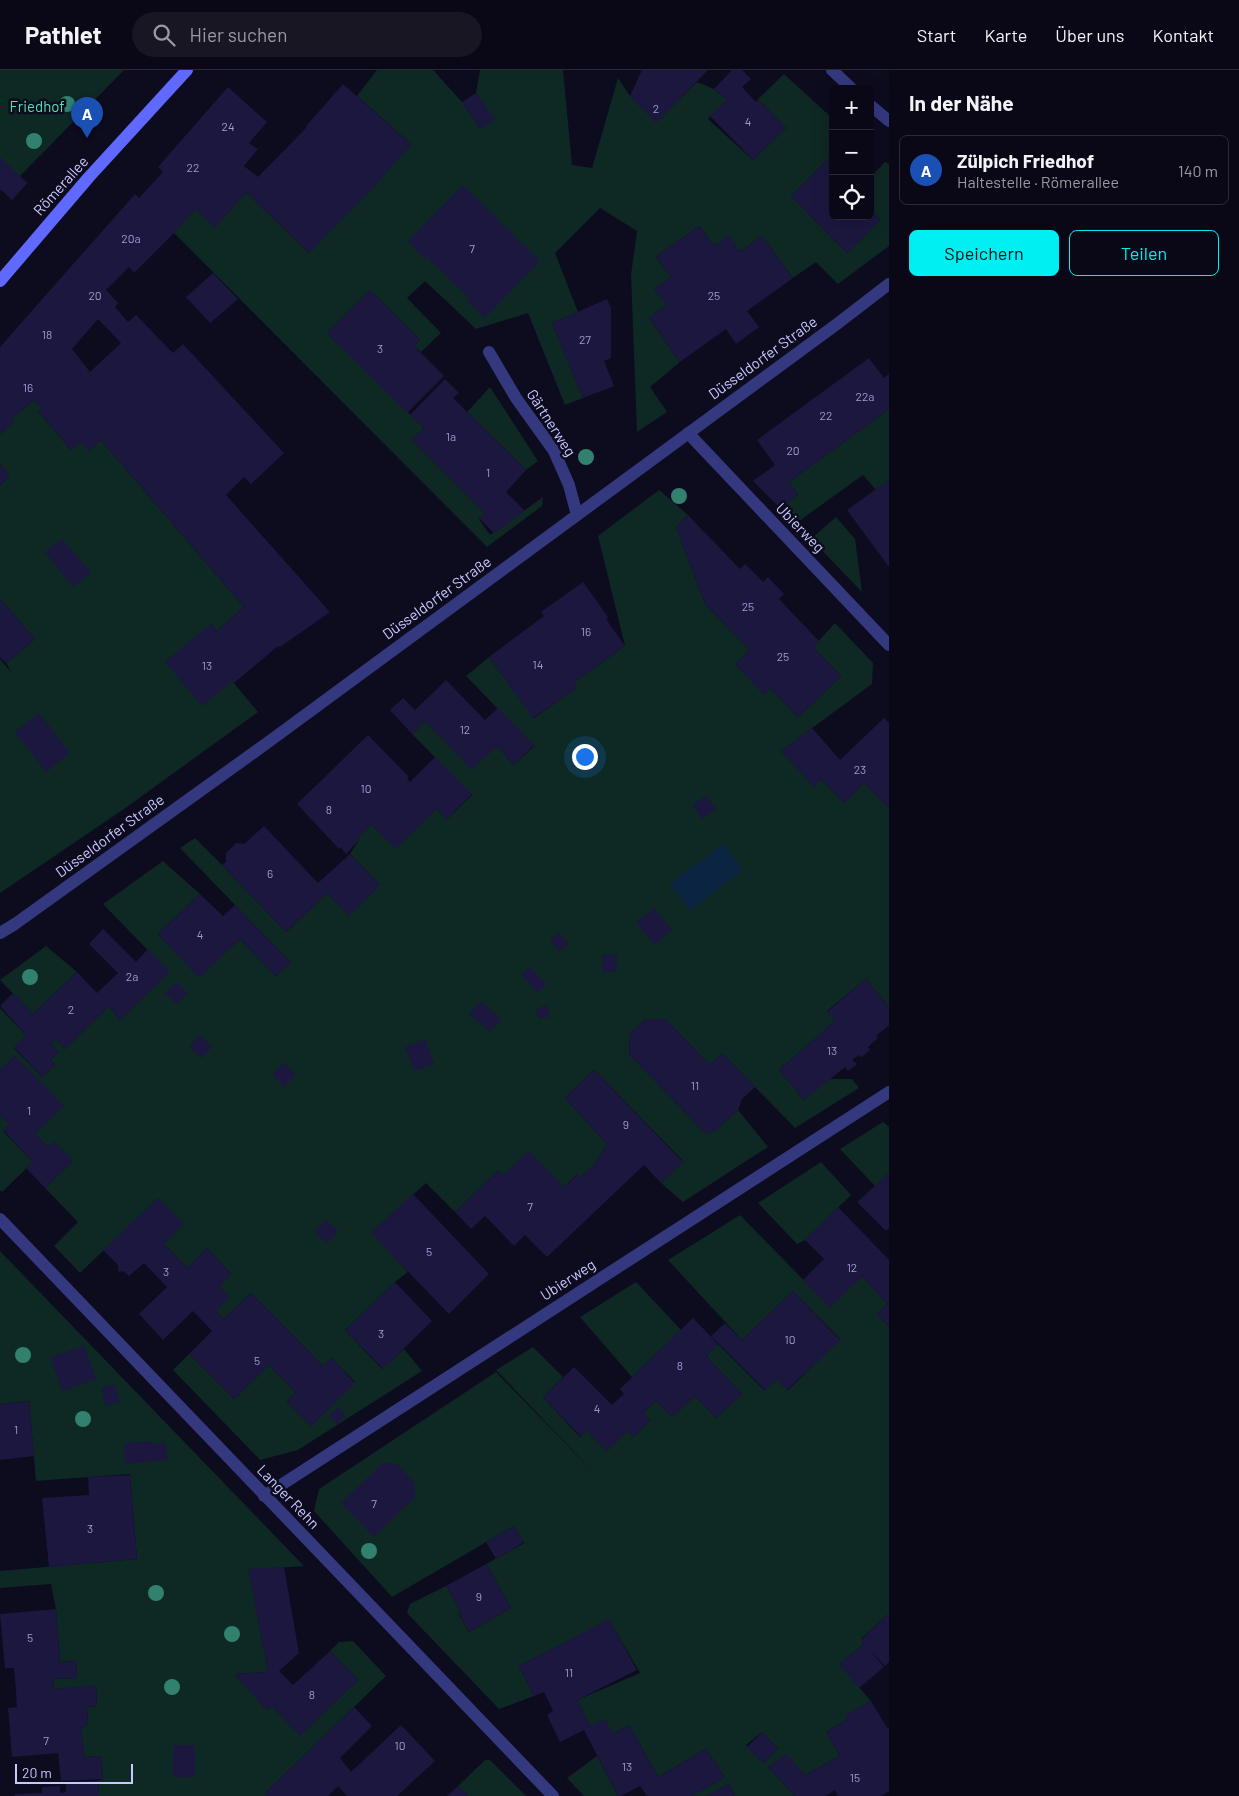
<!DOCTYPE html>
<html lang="de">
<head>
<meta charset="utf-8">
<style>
	:root { --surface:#0a0816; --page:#181623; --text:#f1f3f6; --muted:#999aa1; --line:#2a2935; --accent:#00eff3 }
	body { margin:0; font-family:Barlow,sans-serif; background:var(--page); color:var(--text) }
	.controls { position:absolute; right:15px; top:15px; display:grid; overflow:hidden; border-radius:8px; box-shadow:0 5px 20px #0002 }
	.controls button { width:45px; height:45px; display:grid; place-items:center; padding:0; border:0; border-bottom:1px solid var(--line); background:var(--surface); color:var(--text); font:25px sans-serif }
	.scale { position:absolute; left:15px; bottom:12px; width:118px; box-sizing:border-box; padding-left:5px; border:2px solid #c9c8ff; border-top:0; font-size:14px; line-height:18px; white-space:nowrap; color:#c9c8ff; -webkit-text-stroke:4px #0d0b1e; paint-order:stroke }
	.you { position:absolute; left:584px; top:686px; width:18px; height:18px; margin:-12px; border:4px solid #fff; border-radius:50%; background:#1a73e8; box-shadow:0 0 0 8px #1a73e833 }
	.badge { display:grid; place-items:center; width:32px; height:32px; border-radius:50%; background:var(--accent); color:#fff; font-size:16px; font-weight:700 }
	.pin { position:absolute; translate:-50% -41px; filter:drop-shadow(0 1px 2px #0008) }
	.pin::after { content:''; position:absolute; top:26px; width:18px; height:15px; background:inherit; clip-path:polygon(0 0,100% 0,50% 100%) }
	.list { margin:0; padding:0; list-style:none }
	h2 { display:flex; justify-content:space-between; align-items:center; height:65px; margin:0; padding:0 20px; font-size:21px }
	h2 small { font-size:16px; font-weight:400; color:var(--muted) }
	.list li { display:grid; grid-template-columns:32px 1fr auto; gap:15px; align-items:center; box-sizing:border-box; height:70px; margin:0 10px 10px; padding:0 10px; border:1px solid var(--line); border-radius:8px }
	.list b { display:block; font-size:19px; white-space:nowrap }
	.list p { margin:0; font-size:16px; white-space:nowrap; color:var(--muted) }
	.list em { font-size:16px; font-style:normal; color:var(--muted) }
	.actions { display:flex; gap:10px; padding:15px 20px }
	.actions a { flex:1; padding:11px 0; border:1px solid var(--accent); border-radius:8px; text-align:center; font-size:18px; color:var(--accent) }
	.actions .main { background:var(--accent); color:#111 }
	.icon { flex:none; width:28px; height:28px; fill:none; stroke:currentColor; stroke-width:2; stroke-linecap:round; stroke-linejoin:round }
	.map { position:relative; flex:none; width:889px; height:1726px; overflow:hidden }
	header { display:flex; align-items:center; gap:30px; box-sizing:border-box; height:70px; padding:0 25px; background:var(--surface); border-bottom:1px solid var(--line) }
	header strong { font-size:24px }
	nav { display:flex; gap:28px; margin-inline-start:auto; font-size:18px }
	.search { width:350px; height:45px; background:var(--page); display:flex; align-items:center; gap:12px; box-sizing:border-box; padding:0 18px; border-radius:28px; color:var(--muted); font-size:19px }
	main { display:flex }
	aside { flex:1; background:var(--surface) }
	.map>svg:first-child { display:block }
	.green { fill:#0e2824; fill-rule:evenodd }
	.water { fill:#0a2442 }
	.building { fill:#1b173f; fill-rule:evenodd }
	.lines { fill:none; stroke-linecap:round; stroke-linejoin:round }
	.street { stroke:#34387e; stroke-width:12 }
	.secondary { stroke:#5f68ff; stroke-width:12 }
	.tree { fill:#32816f }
	.labels { text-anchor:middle; stroke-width:5; stroke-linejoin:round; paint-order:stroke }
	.number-label { font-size:12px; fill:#9e9ccf }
	.park-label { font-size:15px; fill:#51e2b1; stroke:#0d0b1e }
	.street-label { font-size:15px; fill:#c9c8ff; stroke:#0d0b1e }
</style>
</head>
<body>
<header>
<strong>Pathlet</strong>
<div class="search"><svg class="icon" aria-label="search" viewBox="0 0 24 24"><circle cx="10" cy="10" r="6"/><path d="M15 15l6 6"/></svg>Hier suchen</div>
<nav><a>Start</a><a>Karte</a><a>Über uns</a><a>Kontakt</a></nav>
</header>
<main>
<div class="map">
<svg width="889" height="1726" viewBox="0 0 889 1726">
	<rect width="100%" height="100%" fill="#0d0b1e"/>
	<!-- green -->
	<g class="green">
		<path d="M0,0H124L20,106L27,113L12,130L0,118Z"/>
		<path d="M377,0H433L462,32L480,59L494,49L476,23L480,0H563L572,95L592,98L618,8L630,26L656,52L697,12L714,19L727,30L708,49L753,90L786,58L758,29L784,4L833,49V84L791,126L847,183L880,150L870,140V108L885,92L889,94V176L838,214L816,192L793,208L762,166L740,182L729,166L714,176L699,156L656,187L671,207L655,219L666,235L649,248L680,292L650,317L667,342L637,362L631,205L637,161L600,138L555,183L578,242L552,253L583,328L565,335L528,243L476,259L425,211L407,228L441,263L421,282L414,276L420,270L370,220L327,263L424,358L412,370L485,443L479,449L490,465L543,427L542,436L487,477L174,163L194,138L215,157L246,122L309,183L411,74L357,26Z"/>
		<path d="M490,317L538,391L526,400L467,342Z"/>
		<path d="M34,330L42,338L38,341L71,380L81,372L89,380L101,370L244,537L217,561L211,554L232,611L258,642L124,739L0,823V589L12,603L6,593L35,569L0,529V416L9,405L0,394V364L13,352L11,349Z"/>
		<path d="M889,339V410L876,420L863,405L795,454L780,438L798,425L789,412Z"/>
		<path d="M659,420L688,445L676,457L705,534L750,580L735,594L764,624L770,618L798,647L841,606L813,577L835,553L873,593L872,614L781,681L814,716L821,709L844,733L864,713L889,738V937L866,909L827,941L835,951L779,1000L804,1030L829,1009H852L859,1018L795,1058L722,983L710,995L665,949H646L630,964L629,984L706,1064L716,1060L738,1040L768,1077L683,1132L661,1113L683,1091L594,1000L565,1028L607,1074L594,1095L579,1108L576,1105L564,1117L504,1105L499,1100L455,1142L426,1113L372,1162L408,1202L395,1212L345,1260L382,1299L404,1279L422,1301L298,1380L260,1390L173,1300L189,1284L234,1329L269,1295L296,1322L287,1332L311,1356L355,1312L331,1288L323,1296L251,1223L224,1249L216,1241L219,1216L231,1204L207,1178L187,1198L164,1174L158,1128L80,1203L54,1176L78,1152L45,1118L73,1091L48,1077L35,1064L15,986L0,1000V938L26,965L14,978L42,1007L55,995L50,990L59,982L51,974L56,969L65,979L109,936L120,950L169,902L103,834L163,791L200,824L158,864L199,907L240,869L276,906L290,892L180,778L195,768L222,795L286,862L327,823L349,845L380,815L350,784L359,770L357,768L371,754L395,778L437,739L447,749L472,725L412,664L425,651L497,676L514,695L534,676L466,606L489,587L534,648L576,618L573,613L625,576L598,466Z"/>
		<path d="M836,447L855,469L862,522L811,469Z"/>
		<path d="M46,876L77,902L33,944L0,910Z"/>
		<path d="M0,1045L9,1054L3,1061L33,1092L2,1122L0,1120Z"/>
		<path d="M883,1052L889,1057V1103L875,1116L840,1079Z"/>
		<path d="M821,1092L851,1125L805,1170L797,1174L758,1133Z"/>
		<path d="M740,1145L830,1237L862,1206L888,1234L877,1244L889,1257V1547L887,1545L861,1569L864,1574L839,1594L871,1631L847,1645L848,1649L826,1662L840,1686L805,1705L786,1685L768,1697L795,1726H735L728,1714L707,1726H691L725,1707L706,1679L658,1707L629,1655L613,1664L590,1656L577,1630L640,1603L609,1550L519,1596L534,1626L499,1639L407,1543L410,1534L446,1516L461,1541L458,1543L469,1562L511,1538L486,1494L524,1473L514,1456L392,1527L314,1441L319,1419L496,1302L598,1407L496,1300L533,1277L563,1307L543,1327L580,1367L587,1361L607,1381L627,1361L633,1367L650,1351L643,1343L656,1331L672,1347L695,1326L716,1348L742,1324L706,1286L718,1274L764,1320L777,1309L788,1320L840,1269L793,1221L742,1270L668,1190ZM762,1662L778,1679L763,1693L746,1675Z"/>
		<path d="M0,1181L304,1496L249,1500L268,1602L235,1604L267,1640L272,1636L300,1665L358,1610L330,1581L339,1572L353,1571L386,1606L265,1723L268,1726H99L98,1711L103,1709L101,1686L84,1687L81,1658L88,1654L87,1637L97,1636L96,1616L54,1619L53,1609L77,1608L76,1591L60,1592L56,1539L51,1514L0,1518V1501L137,1489L130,1404L36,1411L29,1331L0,1334Z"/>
		<path d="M636,1212L681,1260L632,1307L580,1247Z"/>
		<path d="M597,1686L618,1726H584L567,1708Z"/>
		<path d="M485,1690H490L526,1726H468L458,1716Z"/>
	</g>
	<!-- water -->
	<path class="water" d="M723,774L743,800L690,840L670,814Z"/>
	<!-- building -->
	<g class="building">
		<path d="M642,0H708L656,53L630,26Z"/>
		<path d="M732,0H742L751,9L742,17L756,32L758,29L786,58L753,90L710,46L727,30L714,19Z"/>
		<path d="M343,14L411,74L374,117L309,183L246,122L215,158L195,139L174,163L134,203L129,197L106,220L118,233L115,237L128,252L136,245L173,283L183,274L284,383L251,414L244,407L226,425L330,542L280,577L278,576L234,613L232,611L202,636L165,592L211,554L217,561L244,537L101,370L89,381L81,372L71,380L38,341L42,338L34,330L11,349L13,352L0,364V277L135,124L139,128L163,102L158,97L228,17L267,52L249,73L258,79L244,96L258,107L307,57L306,56ZM98,249L121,273L90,302L72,279Z"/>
		<path d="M476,23L495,49L480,59L462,32Z"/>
		<path d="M832,85L833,146H870V140L880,150L847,183L791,126Z"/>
		<path d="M0,87L27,113L12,130L2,120L0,121Z"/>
		<path d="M463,115L540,191L485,248L467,231L469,228L427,187L425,189L408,171Z"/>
		<path d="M699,156L714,176L729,165L740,182L762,166L793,208L747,241L759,257L736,274L726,259L680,292L649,248L666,235L654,219L671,207L656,187Z"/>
		<path d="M213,203L238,229L210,253L186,227Z"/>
		<path d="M370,220L420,270L414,276L444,306L407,343L327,263Z"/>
		<path d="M607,229L611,238V288L604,291L614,316L583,328L552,253Z"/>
		<path d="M869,288L884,308L889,304V339L789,412L798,425L780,438L753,411L775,395L757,370Z"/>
		<path d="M445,309L459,323L453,328L526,400L506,422L525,441L494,463L479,448L485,443L412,370L424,358L410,345Z"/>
		<path d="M0,394L9,405L0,416Z"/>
		<path d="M889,410V497L847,440Z"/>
		<path d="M688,445L740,499L745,494L763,512L768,507L784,524L779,529L819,571L813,577L841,606L798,647L770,618L764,625L735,594L750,580L705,534L676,457Z"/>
		<path d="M62,469L91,503L73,517L45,482Z"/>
		<path d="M583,512L608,547L606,549L625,576L573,613L577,618L533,648L489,587L544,546L541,542Z"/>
		<path d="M0,529L35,569L6,593L0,587Z"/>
		<path d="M446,610L485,650L498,638L534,675L514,695L497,676L472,700L425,651L412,664L390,640L403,628L415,640Z"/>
		<path d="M39,643L70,683L46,702L15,662Z"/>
		<path d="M884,648L889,653V738L864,713L844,733L821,709L814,717L781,681L812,658L840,690Z"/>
		<path d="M368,665L409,707L407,709L410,712L435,687L472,724L447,749L437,739L395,779L371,754L357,768L359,770L346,784L340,777L339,779L297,734Z"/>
		<path d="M706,725L716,739L702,749L693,735Z"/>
		<path d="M264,756L318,813L350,784L380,815L349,846L327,823L286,862L222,795L226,792V783L236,773L244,774Z"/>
		<path d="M200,824L223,846L235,835L291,893L276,906L240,869L199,908L158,864Z"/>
		<path d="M654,838L672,860L654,875L636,852Z"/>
		<path d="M103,859L136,892L148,879L170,902L120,950L109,936L65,979L56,969L51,974L59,982L50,990L55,995L42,1007L14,977L26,965L0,936L13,923L33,944L77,902L97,923L118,903L89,874Z"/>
		<path d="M559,863L568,874L559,882L550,870Z"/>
		<path d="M603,884L617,885L616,902H602Z"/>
		<path d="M530,897L547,914L538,923L521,905Z"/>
		<path d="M866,909L889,937V955L876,966L878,968L868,977L870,980L862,987L859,985L852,990L857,994L848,1001L845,997L804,1030L779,1000L835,951L827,942Z"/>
		<path d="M177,912L188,923L176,934L165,923Z"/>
		<path d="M480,931L501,949L490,962L469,944Z"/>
		<path d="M547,935L550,946L539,949L536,939Z"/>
		<path d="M646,949H665L710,995L722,983L755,1017L742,1029L738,1040L716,1060L706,1064L629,984L630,964Z"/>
		<path d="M200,965L212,976L202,988L189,977Z"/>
		<path d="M425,969L434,994L414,1001L405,977Z"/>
		<path d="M15,986L64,1036L35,1064L48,1077L54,1071L73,1091L45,1118L26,1098L33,1092L3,1060L9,1054L0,1045V1000Z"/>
		<path d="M283,993L296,1005L284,1017L272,1005Z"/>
		<path d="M594,1000L683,1092L661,1113L644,1095L547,1187L525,1165L514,1176L485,1146L471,1159L455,1142L499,1100L504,1105L529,1081L564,1117L577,1105L579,1108L594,1095L607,1074L565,1028Z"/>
		<path d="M889,1103V1158L886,1161L857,1132Z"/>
		<path d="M413,1124L489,1204L449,1244L371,1163Z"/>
		<path d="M158,1128L184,1154L164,1174L187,1198L207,1178L231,1204L219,1216L230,1227L216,1241L224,1249L251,1223L323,1296L331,1288L355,1313L311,1356L287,1332L296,1322L269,1295L234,1329L189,1284L212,1261L193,1241L163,1270L139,1244L167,1217L144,1193L129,1206L123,1201L120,1202L118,1201V1195L103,1180Z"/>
		<path d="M838,1137L889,1190V1257L877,1244L888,1234L862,1206L830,1238L803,1210L824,1189L805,1170Z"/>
		<path d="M326,1150L338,1161L327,1173L314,1161Z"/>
		<path d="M395,1212L432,1251L383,1299L345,1260Z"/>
		<path d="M793,1221L840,1270L787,1320L777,1309L765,1320L711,1266L725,1253L742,1270Z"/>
		<path d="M693,1248L718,1274L706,1286L742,1324L716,1348L695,1326L672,1347L656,1331L643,1343L650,1351L633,1367L627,1361L607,1381L587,1361L581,1367L543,1327L574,1297L612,1335L624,1324L620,1319Z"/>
		<path d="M84,1276L96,1309L62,1321L50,1287Z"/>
		<path d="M114,1314L120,1332L106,1336L101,1318Z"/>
		<path d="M29,1331L34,1386L0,1390V1334Z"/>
		<path d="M338,1337L346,1346L337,1354L329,1346Z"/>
		<path d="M152,1371V1374L166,1373L167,1390L125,1394L124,1373Z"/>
		<path d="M383,1393H396L414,1413L415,1427L374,1467L341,1433Z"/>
		<path d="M130,1405L137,1489L49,1497L42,1428L89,1425L88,1407Z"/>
		<path d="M514,1456L524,1472L496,1489L486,1472Z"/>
		<path d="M486,1494L511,1538L469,1562L458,1542L461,1541L446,1516Z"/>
		<path d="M284,1497L299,1583L279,1601L293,1615L330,1581L358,1610L300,1666L272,1636L267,1640L234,1604L268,1602L248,1499Z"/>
		<path d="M56,1539L60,1592L76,1591L77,1608L53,1609L54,1619L96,1615L97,1636L87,1637L88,1654L81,1658L84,1687L101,1686L103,1709L61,1711L58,1683L12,1687L8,1638L17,1637L16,1621L14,1598H5L0,1544Z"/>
		<path d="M887,1545L889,1547V1592L885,1596L869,1579L884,1597L859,1618L839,1594L864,1574L861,1570Z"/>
		<path d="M609,1549L637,1600L577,1630L590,1656L605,1649L613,1664L629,1655L658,1707L706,1679L725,1707L691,1726H647L640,1716L621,1726H618L584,1660L560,1672L547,1645L553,1641L544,1622L534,1626L519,1596Z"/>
		<path d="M871,1631L887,1658L889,1657V1721L881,1726H838L835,1720L825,1726H795L768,1697L786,1684L805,1705L840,1686L826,1662L848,1649L846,1645Z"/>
		<path d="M354,1637L372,1656L340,1688L351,1702L401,1655L435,1691L397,1726H347L338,1716L328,1726H268L265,1723Z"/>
		<path d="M762,1662L778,1679L763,1693L747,1677Z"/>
		<rect x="173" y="1675" width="22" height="32"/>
		<path d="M98,1711L99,1726H15V1724L42,1723V1717L60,1716V1723L66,1722V1712Z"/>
		<path d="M728,1714L735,1726H707Z"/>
		<path d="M458,1716L468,1726H447Z"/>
	</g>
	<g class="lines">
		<!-- street -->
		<g class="street">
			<path d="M832,0L852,19"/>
			<path d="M870,35L889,51"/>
			<path d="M489,282L516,328L554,381L569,415L577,445"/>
			<path d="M688,363L889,575"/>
			<path d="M0,863L15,854L267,673L837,254L889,214"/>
			<path d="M0,1149L553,1726"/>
			<path d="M264,1426L889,1022"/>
		</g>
		<!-- secondary -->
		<path class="secondary" d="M0,211L89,107L187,0"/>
	</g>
	<!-- trees -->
	<g class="tree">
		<circle cx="67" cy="34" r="8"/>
		<circle cx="34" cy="71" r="8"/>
		<circle cx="586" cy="387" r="8"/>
		<circle cx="679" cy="426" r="8"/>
		<circle cx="30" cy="907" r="8"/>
		<circle cx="23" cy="1285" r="8"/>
		<circle cx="83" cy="1349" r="8"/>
		<circle cx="369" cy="1481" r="8"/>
		<circle cx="156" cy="1523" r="8"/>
		<circle cx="232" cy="1564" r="8"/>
		<circle cx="172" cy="1617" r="8"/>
	</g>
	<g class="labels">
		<!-- number labels -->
		<g class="number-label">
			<text x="656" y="43">2</text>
			<text x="748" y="56">4</text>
			<text x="228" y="61">24</text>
			<text x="193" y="102">22</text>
			<text x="131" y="173">20a</text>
			<text x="472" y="183">7</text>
			<text x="95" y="230">20</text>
			<text x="714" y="230">25</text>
			<text x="47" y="269">18</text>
			<text x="585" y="274">27</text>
			<text x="380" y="283">3</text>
			<text x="28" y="322">16</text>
			<text x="865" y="331">22a</text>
			<text x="826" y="350">22</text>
			<text x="451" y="371">1a</text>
			<text x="793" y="385">20</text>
			<text x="488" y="407">1</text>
			<text x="748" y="541">25</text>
			<text x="586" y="566">16</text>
			<text x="783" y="591">25</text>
			<text x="538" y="599">14</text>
			<text x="207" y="600">13</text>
			<text x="465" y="664">12</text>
			<text x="860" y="704">23</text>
			<text x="366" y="723">10</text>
			<text x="329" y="744">8</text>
			<text x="270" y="808">6</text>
			<text x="200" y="869">4</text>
			<text x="132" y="911">2a</text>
			<text x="71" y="944">2</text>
			<text x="832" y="985">13</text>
			<text x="695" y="1020">11</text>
			<text x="29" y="1045">1</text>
			<text x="626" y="1059">9</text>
			<text x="530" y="1141">7</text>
			<text x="429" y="1186">5</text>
			<text x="852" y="1202">12</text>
			<text x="166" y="1206">3</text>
			<text x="381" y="1268">3</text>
			<text x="790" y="1274">10</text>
			<text x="257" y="1295">5</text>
			<text x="680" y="1300">8</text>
			<text x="597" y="1343">4</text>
			<text x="16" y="1364">1</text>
			<text x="374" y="1438">7</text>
			<text x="90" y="1463">3</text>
			<text x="479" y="1531">9</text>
			<text x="30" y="1572">5</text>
			<text x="569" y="1607">11</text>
			<text x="312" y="1629">8</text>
			<text x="46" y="1675">7</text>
			<text x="400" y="1680">10</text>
			<text x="627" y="1701">13</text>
			<text x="855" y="1712">15</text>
		</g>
		<!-- park labels -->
		<g class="park-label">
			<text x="37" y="42">Friedhof</text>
		</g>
		<!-- street labels -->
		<g class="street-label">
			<text transform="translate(61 116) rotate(-48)" y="5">Römerallee</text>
			<text transform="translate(763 288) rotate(-36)" y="5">Düsseldorfer Straße</text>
			<text transform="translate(551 353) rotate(57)" y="5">Gärtnerweg</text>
			<text transform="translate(800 458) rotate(46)" y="5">Ubierweg</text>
			<text transform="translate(437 528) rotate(-36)" y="5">Düsseldorfer Straße</text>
			<text transform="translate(110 766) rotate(-36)" y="5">Düsseldorfer Straße</text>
			<text transform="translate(568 1210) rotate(-33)" y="5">Ubierweg</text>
			<text transform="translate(288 1427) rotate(46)" y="5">Langer Rehn</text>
		</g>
	</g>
</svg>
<div class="controls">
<button>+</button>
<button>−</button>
<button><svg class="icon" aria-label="locate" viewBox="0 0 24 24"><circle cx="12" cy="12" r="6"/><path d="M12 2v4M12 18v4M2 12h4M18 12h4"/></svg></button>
</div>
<div class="scale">20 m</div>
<div class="you"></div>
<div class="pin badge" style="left:87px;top:68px;background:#1a4fb4">A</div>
</div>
<aside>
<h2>In der Nähe<small></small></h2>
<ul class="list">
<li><span class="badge" style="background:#1a4fb4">A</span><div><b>Zülpich Friedhof</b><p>Haltestelle · Römerallee</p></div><em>140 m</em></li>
</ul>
<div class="actions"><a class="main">Speichern</a><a>Teilen</a></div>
</aside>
</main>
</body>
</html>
